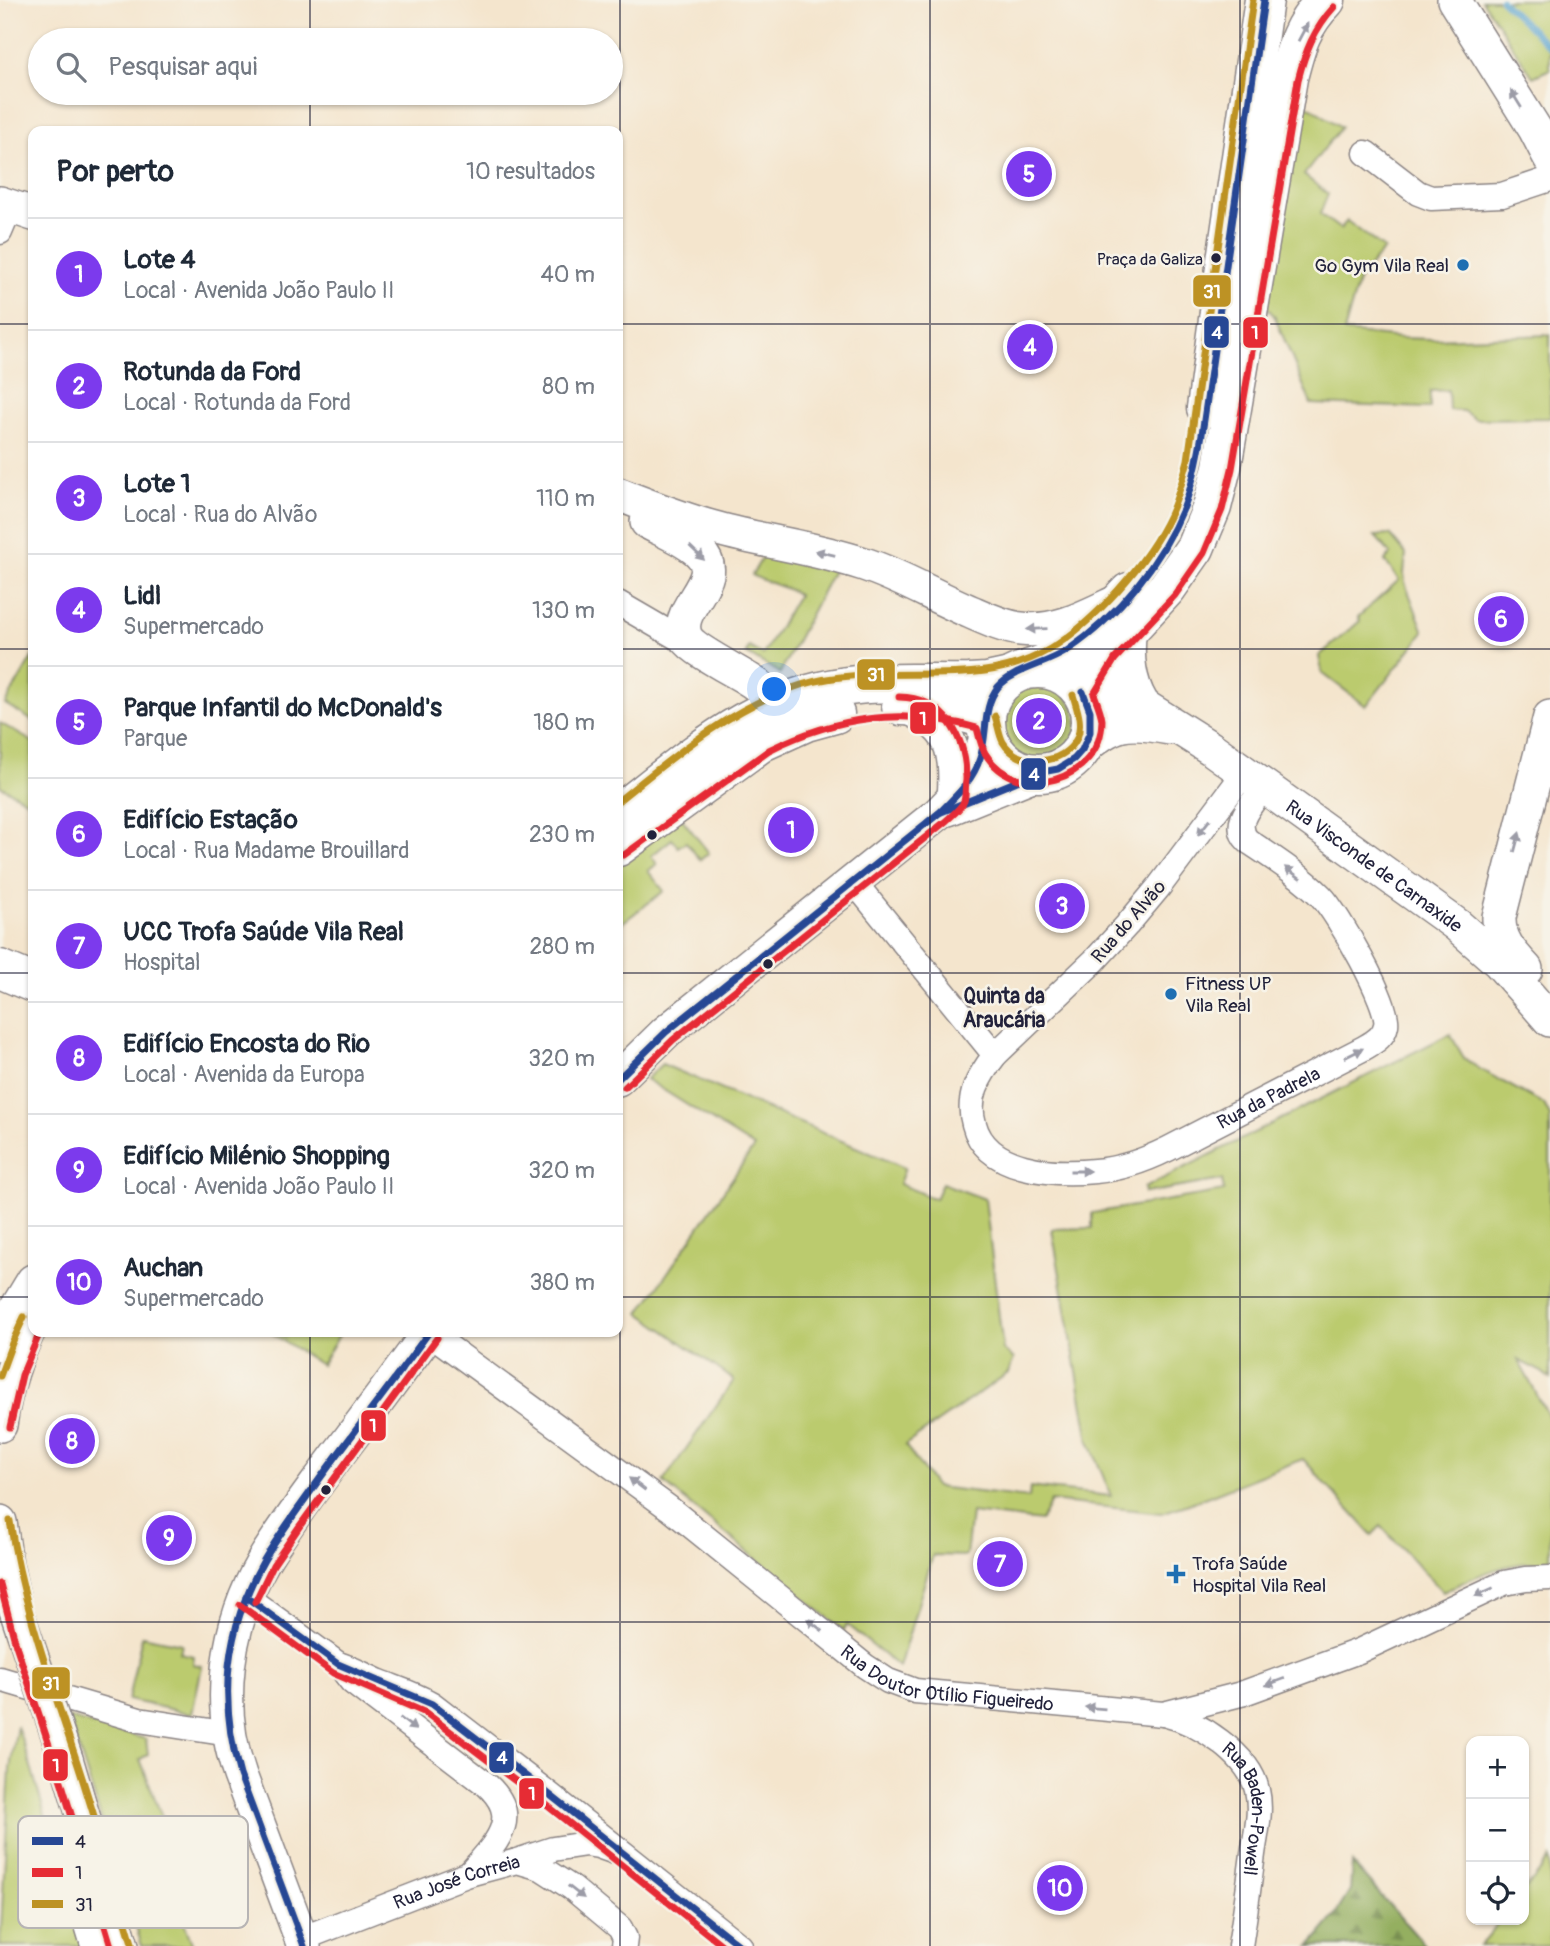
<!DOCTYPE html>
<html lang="pt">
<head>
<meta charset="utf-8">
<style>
	:root { --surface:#fff; --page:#f2f2f3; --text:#1f2937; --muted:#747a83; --line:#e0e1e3; --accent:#7c3aed }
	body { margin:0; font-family:Pangolin,sans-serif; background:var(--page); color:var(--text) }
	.controls { position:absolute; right:21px; bottom:21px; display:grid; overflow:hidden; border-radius:14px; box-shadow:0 2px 5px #0004 }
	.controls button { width:63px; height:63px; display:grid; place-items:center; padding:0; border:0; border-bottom:2px solid var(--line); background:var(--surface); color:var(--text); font:35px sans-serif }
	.you { position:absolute; left:775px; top:690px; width:24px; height:24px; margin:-18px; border:5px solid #fff; border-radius:50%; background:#1a73e8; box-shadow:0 0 0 10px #1a73e833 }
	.badge { display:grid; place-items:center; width:46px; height:46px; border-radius:50%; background:var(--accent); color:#fff; font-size:23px; font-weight:700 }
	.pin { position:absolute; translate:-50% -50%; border:4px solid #fff; box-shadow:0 2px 7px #0006 }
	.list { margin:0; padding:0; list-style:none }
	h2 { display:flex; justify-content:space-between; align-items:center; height:91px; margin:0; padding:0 28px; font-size:30px }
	h2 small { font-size:23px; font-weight:400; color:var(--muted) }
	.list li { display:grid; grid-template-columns:46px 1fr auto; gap:21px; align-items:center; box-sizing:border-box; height:112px; padding:0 28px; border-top:2px solid var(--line) }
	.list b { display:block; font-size:26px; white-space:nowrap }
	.list p { margin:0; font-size:23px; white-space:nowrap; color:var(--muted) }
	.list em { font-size:23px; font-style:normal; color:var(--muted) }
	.icon { flex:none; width:38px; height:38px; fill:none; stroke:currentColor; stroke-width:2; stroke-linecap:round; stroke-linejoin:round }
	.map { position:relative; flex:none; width:1550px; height:1946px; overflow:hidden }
	.search { position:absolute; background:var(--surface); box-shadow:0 2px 5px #0004; left:28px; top:28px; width:595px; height:77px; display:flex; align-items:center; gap:18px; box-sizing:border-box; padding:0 24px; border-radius:38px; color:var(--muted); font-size:26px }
	.panel { position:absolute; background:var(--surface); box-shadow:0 2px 5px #0004; left:28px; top:126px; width:595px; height:1211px; border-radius:14px }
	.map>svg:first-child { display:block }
	.green { fill:#bbcb6e; stroke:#6e7654; stroke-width:2 }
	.forest { fill:url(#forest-firs); stroke:#5b684e; stroke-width:2 }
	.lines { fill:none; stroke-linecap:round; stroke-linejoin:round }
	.stream { stroke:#57a2cf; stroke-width:6 }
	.street-casing { stroke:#8b8484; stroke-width:27 }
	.secondary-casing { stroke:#8b8484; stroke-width:36 }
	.primary-casing { stroke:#8b8484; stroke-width:41 }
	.street { stroke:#fff; stroke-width:24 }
	.secondary { stroke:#fff; stroke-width:33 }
	.primary { stroke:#fff; stroke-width:38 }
	.secondary-bridge-casing { stroke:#8b8484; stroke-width:36; stroke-linecap:butt }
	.secondary-bridge { stroke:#fff; stroke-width:33 }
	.bus-1-casing { stroke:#f7f3e8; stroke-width:12 }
	.bus-2-casing { stroke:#f7f3e8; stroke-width:12 }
	.bus-3-casing { stroke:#f7f3e8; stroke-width:12 }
	.bus-1 { stroke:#274794; stroke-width:7 }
	.bus-2 { stroke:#e62c34; stroke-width:7 }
	.bus-3 { stroke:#bd9224; stroke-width:7 }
	.oneway { fill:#9c9ca7 }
	.grid { fill:none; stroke:#22223b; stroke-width:2; stroke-opacity:0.55 }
	.bus-dot { fill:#22223b; stroke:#f7f3e8; stroke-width:2.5 }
	.poi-dot { fill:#1f6fb2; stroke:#f7f3e8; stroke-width:2.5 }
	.labels { text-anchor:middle; stroke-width:5; stroke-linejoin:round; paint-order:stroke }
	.bus-label { font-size:17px; fill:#22223b; stroke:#f7f3e8; text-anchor:end }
	.poi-label { font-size:19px; fill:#22223b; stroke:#f7f3e8; text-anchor:start }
	.street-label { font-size:19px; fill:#22223b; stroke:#f7f3e8 }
	.neighbourhood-label { font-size:21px; font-weight:bold; fill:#22223b; stroke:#f7f3e8 }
	.key { fill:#f7f3e8; stroke:#b7b4b4; stroke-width:2 }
	.key-label { font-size:19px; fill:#22223b }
	.line-badge { stroke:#f7f3e8; stroke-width:2.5 }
	.badge-label { font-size:19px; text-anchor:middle; font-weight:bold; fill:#fff }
</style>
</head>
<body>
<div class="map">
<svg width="1550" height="1946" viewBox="0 0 1550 1946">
	<defs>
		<pattern id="forest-firs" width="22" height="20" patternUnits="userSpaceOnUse" patternTransform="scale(1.75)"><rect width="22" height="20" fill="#94af61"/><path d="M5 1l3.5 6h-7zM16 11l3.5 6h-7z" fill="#788e51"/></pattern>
	</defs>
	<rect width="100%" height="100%" fill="#f7f3e8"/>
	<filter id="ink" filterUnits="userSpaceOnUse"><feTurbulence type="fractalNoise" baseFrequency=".0143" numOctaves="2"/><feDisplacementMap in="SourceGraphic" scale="14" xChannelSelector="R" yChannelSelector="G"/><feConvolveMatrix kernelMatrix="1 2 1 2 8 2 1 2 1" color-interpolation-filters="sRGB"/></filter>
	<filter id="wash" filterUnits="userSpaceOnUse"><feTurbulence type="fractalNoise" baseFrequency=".00686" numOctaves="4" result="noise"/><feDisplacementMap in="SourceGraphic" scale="28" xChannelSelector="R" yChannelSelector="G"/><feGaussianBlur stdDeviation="1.57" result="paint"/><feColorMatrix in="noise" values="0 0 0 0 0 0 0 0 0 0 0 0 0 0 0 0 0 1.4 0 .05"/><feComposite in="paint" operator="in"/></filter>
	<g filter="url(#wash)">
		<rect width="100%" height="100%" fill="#f4e5cd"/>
		<!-- green -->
		<g class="green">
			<path d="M1482,0H1550V69L1533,77Z"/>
			<path d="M1301,101L1341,127L1304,175L1328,194L1320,214L1340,229L1347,221L1384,249L1359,279L1344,332L1401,338L1431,339L1550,335V418L1475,419L1463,411L1449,410L1448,390L1430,391V408L1311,404L1275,317L1265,305Z"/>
			<path d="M1390,535L1406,554L1404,573L1405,583L1424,632L1366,706L1322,673L1319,656L1360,621L1358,617L1399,580L1385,561L1391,554L1375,536Z"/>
			<path d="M767,549L838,561L780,673L746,653L749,647L763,655L798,595C784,585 767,584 752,575Z"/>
			<path d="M33,656V721L5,704Z"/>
			<path d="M1042,682C1056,686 1063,690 1071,703C1095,745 1035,780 1008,744C995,727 999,702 1016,690C1022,685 1033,684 1042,682Z"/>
			<path d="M0,723L33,742V804L0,786Z"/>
			<path d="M679,815L709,853L700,860L686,842L678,847L672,839L651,856L657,864L648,871L664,891L618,926V861Z"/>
			<path d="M1450,1034L1464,1058L1481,1070L1544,1104L1550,1116V1379L1542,1372L1518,1360L1550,1419V1562C1508,1561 1479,1574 1443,1592L1381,1526L1372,1535L1303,1459L1186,1505L1161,1513L1051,1501L1041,1521L971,1513L966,1556L933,1555L899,1667L847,1625L843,1630L663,1482L734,1380L640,1313L754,1147L646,1079L662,1064L905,1168L899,1184L935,1199L942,1183L985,1199L1003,1350L1014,1359L1008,1373L905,1445L936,1487L1029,1498L1030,1487L1111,1496L1089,1441L1052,1229L1092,1228V1213L1224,1191L1222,1180L1145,1193L1144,1188Z"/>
			<path d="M270,1332H276L286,1337L290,1332H341L321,1365Z"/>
			<path d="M142,1636L182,1644L180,1653L194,1656L193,1664L202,1666L192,1714L128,1700Z"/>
			<path d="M69,1718L146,1739L148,1755L140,1759L190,1892L175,1898L193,1946H142Z"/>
			<path d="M17,1726L32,1770L83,1946H0L10,1768Z"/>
			<path d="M1550,1859V1946H1480L1501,1920H1524V1891Z"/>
		</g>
		<!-- forest -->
		<path class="forest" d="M1352,1863L1416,1935L1425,1946H1310L1332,1920L1350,1891Z"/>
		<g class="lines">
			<!-- stream -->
			<path class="stream" d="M1501,0L1550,47"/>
		</g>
	</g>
	<g filter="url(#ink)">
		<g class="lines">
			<defs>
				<g id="street">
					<path d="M1366,153L1418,193L1431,198L1502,195L1550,179"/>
					<path d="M0,232L11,206"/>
					<path d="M618,603L697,649"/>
					<path id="s1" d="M1245,772L1158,888L1127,925L1095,960L995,1055C979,1076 966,1097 974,1124C986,1172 1055,1175 1095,1171C1120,1169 1146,1160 1168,1149L1364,1048C1374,1042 1384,1037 1386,1025C1391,1006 1337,912 1321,896C1300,875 1273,858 1248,841C1230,823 1254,802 1265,786"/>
					<path d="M854,882L995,1055"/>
					<path id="s2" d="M428,1332L669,1508L865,1666L888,1681L915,1691L1163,1714L1241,1694L1359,1651L1504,1583L1526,1579L1550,1578"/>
					<path d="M246,1597L338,1664L352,1682L487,1785C524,1819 494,1845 469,1874"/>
					<path d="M338,1664C353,1668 365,1676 380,1682C398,1689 415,1694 432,1704L545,1791L740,1946"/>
					<path d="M0,1679L139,1720L229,1734"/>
					<path id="s3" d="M1164,1714C1198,1722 1249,1754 1257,1790C1262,1811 1256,1833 1253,1854C1249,1885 1245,1915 1240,1946"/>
					<path d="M517,1861L541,1868L572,1888L620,1928L625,1938L624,1946"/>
					<path id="s4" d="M301,1939L469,1874L517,1861L553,1849L586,1844L598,1846L615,1852"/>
				</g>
				<g id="secondary">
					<path d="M1454,0L1535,129L1550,158"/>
					<path d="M0,203L33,214"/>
					<path d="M618,494C651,507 684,520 718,529C766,542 816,548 864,564C901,576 935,597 971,612C987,619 1004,627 1021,629C1054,633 1083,618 1112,604"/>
					<path d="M647,522C664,531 685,539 699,552C729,580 669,609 687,639C695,651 740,673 754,683C764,689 771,696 778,704"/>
					<path id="s5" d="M1088,702L1108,698L1139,703L1212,749L1457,925L1499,962L1550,1020"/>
					<path d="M904,706C952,725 958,750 954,798"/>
					<path d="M1082,750C1113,721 1128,720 1170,728"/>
					<path d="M948,809L1037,773"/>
					<path d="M1526,969C1511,953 1498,939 1499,917L1550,717"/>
					<path d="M618,1079L666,1032L939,813C968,784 980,772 987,730"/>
					<path d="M0,1344L13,1314L33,1281"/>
					<path d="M0,1425C5,1389 16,1354 33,1322"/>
					<path d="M0,1522L6,1564L16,1610"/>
					<path d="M66,1759L122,1946"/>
					<path d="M82,1893L98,1946"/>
					<path d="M304,1946L240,1775C215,1704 226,1625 264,1560C284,1527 308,1496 331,1464C364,1420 397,1376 429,1332"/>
				</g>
				<g id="primary">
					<path d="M1206,408L1226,260L1264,0"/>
					<path d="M1127,631C1124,657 1126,681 1139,703"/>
					<circle cx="1038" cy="721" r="52"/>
					<path d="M1029,669C1038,666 1047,663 1055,658C1083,643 1107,616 1129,592"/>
					<path d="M1083,692L1107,653L1167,588L1195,548L1212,507L1222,467L1288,78C1296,46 1302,24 1326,0"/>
					<path d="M901,706C930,706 958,710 985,719"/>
					<path d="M618,814C693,756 758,694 857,685C894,681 932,684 969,683L987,682L1010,677"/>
					<path d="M618,847L762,742L806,722L835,714"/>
					<path d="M0,969L33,983"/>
				</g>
			</defs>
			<!-- street casing -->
			<use href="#street" class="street-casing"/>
			<!-- secondary casing -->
			<use href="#secondary" class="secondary-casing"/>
			<!-- primary casing -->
			<use href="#primary" class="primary-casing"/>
			<!-- street -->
			<use href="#street" class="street"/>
			<!-- secondary -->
			<use href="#secondary" class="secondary"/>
			<!-- primary -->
			<use href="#primary" class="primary"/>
			<defs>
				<path id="secondary-bridge" d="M16,1610L66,1759"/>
			</defs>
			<!-- secondary-bridge casing -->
			<use href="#secondary-bridge" class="secondary-bridge-casing"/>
			<!-- secondary-bridge -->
			<use href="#secondary-bridge" class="secondary-bridge"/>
			<defs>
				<g id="bus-1">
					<path d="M928,822L939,813L1037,773L1058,769L1074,759L1082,750L1090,732V711L1083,692"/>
					<path d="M618,1079L666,1032L939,813C955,797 973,781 980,758C988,735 982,707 998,687C1012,670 1048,664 1068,650C1118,616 1161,563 1184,507C1193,483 1198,459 1202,434L1264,0"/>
					<path d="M246,1597L338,1664L432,1704L545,1791L740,1946"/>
					<path d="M304,1946L240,1775C218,1699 225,1629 264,1560C281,1531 302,1504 321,1477C357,1428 394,1381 429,1332"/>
				</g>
				<g id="bus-2">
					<path d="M624,855L769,750C837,716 904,707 977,728C979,736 981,746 985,753C1017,806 1102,781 1102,720C1101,711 1097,702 1094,694L1115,659L1175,595L1204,553L1222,510L1232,469L1298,80C1305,52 1314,29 1334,7"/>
					<path d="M625,1087L673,1040L946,821C951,816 961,809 964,801C966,795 965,786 966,780C967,739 944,697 899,697"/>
					<path d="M10,1427L22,1375L40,1332"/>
					<path d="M0,1584L16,1645L62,1784L111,1946"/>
					<path d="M255,1602L273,1565L299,1527L437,1338"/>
					<path d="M240,1605L333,1673L426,1713L539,1799L723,1946"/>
				</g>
				<g id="bus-3">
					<path d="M995,716C998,724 999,735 1003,742C1019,769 1064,766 1077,738C1083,724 1077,709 1073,695"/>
					<path d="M618,801C674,756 731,707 801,685C861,667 924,679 985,671C1007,668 1031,660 1050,649C1095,622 1148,562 1170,515C1178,498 1183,479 1188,460L1253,0"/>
					<path d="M0,1376L12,1343L24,1317"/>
					<path d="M10,1521C22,1601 49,1676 74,1753C95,1816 113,1880 132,1943"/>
				</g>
			</defs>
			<!-- bus-1 casing -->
			<use href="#bus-1" class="bus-1-casing"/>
			<!-- bus-2 casing -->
			<use href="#bus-2" class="bus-2-casing"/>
			<!-- bus-3 casing -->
			<use href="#bus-3" class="bus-3-casing"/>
			<!-- bus-1 -->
			<use href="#bus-1" class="bus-1"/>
			<!-- bus-2 -->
			<use href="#bus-2" class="bus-2"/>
			<!-- bus-3 -->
			<use href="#bus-3" class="bus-3"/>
		</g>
		<!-- one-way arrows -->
		<defs><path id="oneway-solid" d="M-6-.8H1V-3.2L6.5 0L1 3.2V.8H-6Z" transform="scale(1.75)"/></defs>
		<g class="oneway">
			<use href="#oneway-solid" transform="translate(1303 32) rotate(-62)"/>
			<use href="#oneway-solid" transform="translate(1516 99) rotate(-122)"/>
			<use href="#oneway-solid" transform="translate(697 553) rotate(44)"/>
			<use href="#oneway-solid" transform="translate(825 553) rotate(-167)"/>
			<use href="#oneway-solid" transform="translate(1037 629) rotate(178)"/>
			<use href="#oneway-solid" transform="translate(1204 827) rotate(128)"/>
			<use href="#oneway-solid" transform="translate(1517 842) rotate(-75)"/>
			<use href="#oneway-solid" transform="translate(1293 873) rotate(-144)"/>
			<use href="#oneway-solid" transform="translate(1354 1053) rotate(-27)"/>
			<use href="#oneway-solid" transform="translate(1080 1171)"/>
			<use href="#oneway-solid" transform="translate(637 1484) rotate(-143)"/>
			<use href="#oneway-solid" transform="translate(1484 1592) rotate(156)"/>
			<use href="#oneway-solid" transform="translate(815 1625) rotate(-142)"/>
			<use href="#oneway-solid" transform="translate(1275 1682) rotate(160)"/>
			<use href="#oneway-solid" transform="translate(1095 1708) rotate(-175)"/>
			<use href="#oneway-solid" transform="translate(408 1724) rotate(37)"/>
			<use href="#oneway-solid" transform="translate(576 1892) rotate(38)"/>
		</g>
	</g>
	<!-- grid -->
	<path class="grid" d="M310,0V40M620,0V1946M930,0V1946M1240,0V1946M310,93V131M0,324H33M618,324H1550M0,649H33M618,649H1550M0,973H33M618,973H1550M0,1297H33M618,1297H1550M310,1332V1946M0,1622H1550"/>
	<!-- markers -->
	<g class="bus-dot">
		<circle cx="1216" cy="258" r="6"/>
		<circle cx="652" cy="835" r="6"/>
		<circle cx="768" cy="964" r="6"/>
		<circle cx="326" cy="1490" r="6"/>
	</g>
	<g class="poi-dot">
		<circle cx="1463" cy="265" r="7"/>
		<circle cx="1171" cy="994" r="7"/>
		<path d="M1172.5 1563.5h7v7h7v7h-7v7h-7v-7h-7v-7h7z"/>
	</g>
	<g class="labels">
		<!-- bus labels -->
		<g class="bus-label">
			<text x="1203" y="265">Praça da Galiza</text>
		</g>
		<!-- poi labels -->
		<g class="poi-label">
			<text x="1449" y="272" text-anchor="end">Go Gym Vila Real</text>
			<text x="1185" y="990">Fitness UP<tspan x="1185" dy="22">Vila Real</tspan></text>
			<text x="1192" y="1570">Trofa Saúde<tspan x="1192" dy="22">Hospital Vila Real</tspan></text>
		</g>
		<!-- street labels -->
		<g class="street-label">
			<text dy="7" stroke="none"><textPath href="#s5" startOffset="338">Rua Visconde de Carnaxide</textPath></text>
			<text transform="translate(1128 921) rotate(-49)" y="7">Rua do Alvão</text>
			<text dy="7" stroke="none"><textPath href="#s1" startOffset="784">Rua da Padrela</textPath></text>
			<text dy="7" stroke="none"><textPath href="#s2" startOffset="634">Rua Doutor Otílio Figueiredo</textPath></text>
			<text dy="7" stroke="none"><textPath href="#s3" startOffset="140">Rua Baden-Powell</textPath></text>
			<text dy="7" stroke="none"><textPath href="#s4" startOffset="166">Rua José Correia</textPath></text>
		</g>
		<!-- neighbourhood labels -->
		<g class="neighbourhood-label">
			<text x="1004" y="1003">Quinta da<tspan x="1004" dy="24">Araucária</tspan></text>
		</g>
	</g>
	<!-- legend -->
	<rect x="18" y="1816" width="230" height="112" rx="10" class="key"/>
	<rect x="32" y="1837" width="31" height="8" fill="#274794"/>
	<rect x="32" y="1868" width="31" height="9" fill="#e62c34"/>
	<rect x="32" y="1900" width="31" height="8" fill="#bd9224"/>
	<g class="key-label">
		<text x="75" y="1848">4</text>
		<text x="75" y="1879">1</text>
		<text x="75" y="1911">31</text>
	</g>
	<g class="line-badge">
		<rect x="1192" y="274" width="40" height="34" rx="7" fill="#bd9224"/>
		<rect x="1203" y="315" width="27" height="34" rx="7" fill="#274794"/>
		<rect x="1242" y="316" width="27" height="33" rx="7" fill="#e62c34"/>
		<rect x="856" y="658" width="40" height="33" rx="7" fill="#bd9224"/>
		<rect x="909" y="701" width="28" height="34" rx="7" fill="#e62c34"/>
		<rect x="1020" y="757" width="27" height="34" rx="7" fill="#274794"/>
		<rect x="360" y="1409" width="27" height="33" rx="7" fill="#e62c34"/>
		<rect x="31" y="1666" width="40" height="34" rx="7" fill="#bd9224"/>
		<rect x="488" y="1741" width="27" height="33" rx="7" fill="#274794"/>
		<rect x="42" y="1748" width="27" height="34" rx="7" fill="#e62c34"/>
		<rect x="518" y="1777" width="27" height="33" rx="7" fill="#e62c34"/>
	</g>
	<g class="badge-label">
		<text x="1212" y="298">31</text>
		<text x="1217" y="339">4</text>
		<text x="1255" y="339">1</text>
		<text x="876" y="681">31</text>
		<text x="923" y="725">1</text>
		<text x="1034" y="781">4</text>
		<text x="373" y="1432">1</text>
		<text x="51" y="1690">31</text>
		<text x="502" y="1764">4</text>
		<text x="56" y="1772">1</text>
		<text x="532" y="1800">1</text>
	</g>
</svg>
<div class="controls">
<button>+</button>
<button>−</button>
<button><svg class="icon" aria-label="locate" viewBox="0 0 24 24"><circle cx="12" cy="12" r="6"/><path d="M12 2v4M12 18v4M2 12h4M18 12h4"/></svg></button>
</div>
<div class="you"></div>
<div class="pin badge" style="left:791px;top:830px">1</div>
<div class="pin badge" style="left:1039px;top:721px">2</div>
<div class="pin badge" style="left:1062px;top:906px">3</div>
<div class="pin badge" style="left:1030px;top:347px">4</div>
<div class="pin badge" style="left:1029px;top:174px">5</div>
<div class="pin badge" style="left:1501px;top:619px">6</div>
<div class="pin badge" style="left:1000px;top:1564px">7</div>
<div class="pin badge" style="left:72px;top:1441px">8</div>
<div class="pin badge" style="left:169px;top:1538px">9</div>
<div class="pin badge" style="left:1060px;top:1888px">10</div>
<div class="search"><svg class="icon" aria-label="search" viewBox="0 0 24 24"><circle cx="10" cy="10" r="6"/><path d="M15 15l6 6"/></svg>Pesquisar aqui</div>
<section class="panel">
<h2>Por perto<small>10 resultados</small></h2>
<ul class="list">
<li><span class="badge">1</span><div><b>Lote 4</b><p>Local · Avenida João Paulo II</p></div><em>40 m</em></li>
<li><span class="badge">2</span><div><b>Rotunda da Ford</b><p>Local · Rotunda da Ford</p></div><em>80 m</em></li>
<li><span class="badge">3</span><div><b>Lote 1</b><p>Local · Rua do Alvão</p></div><em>110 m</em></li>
<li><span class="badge">4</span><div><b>Lidl</b><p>Supermercado</p></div><em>130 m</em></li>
<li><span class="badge">5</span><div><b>Parque Infantil do McDonald's</b><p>Parque</p></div><em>180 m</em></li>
<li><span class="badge">6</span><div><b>Edifício Estação</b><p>Local · Rua Madame Brouillard</p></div><em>230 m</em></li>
<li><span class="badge">7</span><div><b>UCC Trofa Saúde Vila Real</b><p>Hospital</p></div><em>280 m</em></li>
<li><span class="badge">8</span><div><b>Edifício Encosta do Rio</b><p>Local · Avenida da Europa</p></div><em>320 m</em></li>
<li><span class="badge">9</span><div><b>Edifício Milénio Shopping</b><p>Local · Avenida João Paulo II</p></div><em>320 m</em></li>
<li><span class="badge">10</span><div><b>Auchan</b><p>Supermercado</p></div><em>380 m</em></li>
</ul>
</section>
</div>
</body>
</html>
